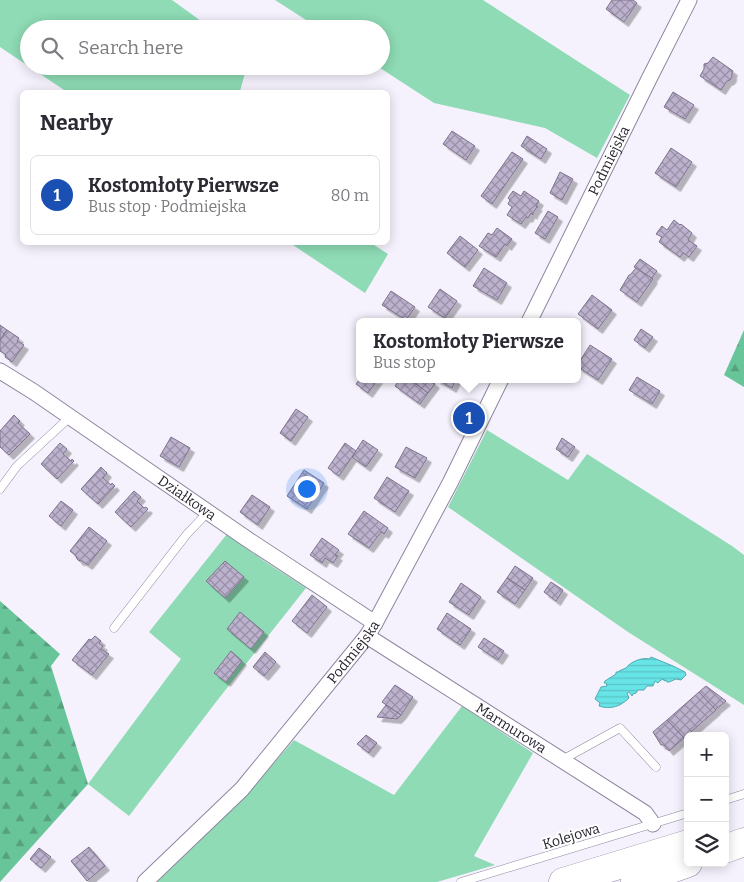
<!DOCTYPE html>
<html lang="en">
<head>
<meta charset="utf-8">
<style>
	:root { --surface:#fff; --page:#f2f2f3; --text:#2b2b33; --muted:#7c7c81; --line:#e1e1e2; --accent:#db2777 }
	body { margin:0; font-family:Bitter,serif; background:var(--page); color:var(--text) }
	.controls { position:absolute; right:15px; bottom:15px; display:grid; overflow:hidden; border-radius:8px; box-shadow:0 2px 12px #0003 }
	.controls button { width:45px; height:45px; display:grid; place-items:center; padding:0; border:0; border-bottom:1px solid var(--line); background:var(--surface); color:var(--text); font:25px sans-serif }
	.you { position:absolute; left:306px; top:488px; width:18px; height:18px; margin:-12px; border:4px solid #fff; border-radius:50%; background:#1a73e8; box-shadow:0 0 0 8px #1a73e833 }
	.badge { display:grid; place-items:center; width:32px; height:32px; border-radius:50%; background:var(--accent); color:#fff; font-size:16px; font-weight:700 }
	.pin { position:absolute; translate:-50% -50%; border:2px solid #fff; box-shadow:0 1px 5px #0006 }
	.popup { position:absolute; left:356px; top:318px; width:225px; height:65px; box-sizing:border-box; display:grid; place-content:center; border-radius:8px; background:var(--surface); filter:drop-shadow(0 1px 4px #0005); font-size:16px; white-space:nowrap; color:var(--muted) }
	.popup b { font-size:19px; color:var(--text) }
	.popup::after { content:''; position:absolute; left:50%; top:100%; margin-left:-10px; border:10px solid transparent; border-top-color:var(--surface) }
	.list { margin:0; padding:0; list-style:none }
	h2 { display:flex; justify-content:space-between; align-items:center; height:65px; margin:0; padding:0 20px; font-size:21px }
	h2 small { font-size:16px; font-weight:400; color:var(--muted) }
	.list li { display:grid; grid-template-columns:32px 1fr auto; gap:15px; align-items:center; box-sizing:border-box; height:80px; margin:0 10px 10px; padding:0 10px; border:1px solid var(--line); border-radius:8px }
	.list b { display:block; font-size:19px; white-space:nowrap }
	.list p { margin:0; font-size:16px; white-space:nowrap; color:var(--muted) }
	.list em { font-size:16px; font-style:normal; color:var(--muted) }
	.icon { flex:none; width:28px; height:28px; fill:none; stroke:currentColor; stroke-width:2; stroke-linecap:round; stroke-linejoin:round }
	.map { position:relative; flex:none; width:744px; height:882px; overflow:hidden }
	.search { position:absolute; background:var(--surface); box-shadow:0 2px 12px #0003; left:20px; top:20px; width:370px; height:55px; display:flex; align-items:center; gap:12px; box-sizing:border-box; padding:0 18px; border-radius:28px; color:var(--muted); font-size:19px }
	.panel { position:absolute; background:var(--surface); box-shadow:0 2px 12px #0003; left:20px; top:90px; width:370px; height:155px; border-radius:8px }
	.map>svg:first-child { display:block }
	.green { fill:#8edbb5 }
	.forest { fill:url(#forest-firs) }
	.water { fill:url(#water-rules); stroke:#54aaaf }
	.building { fill:url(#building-cross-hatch); stroke:#7d738c; filter:url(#shadow) }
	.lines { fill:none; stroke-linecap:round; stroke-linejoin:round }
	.service-casing { stroke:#8f869f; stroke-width:9 }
	.minor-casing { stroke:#8f869f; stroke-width:17 }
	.motorway-casing { stroke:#8f869f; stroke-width:29 }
	.service { stroke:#fff; stroke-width:8 }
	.minor { stroke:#fff; stroke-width:15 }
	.motorway { stroke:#fff; stroke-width:28 }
	.labels { text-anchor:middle; stroke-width:4; stroke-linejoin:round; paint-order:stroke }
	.street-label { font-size:14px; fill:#27232e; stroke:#fff }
</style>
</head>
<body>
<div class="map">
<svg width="744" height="882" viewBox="0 0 744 882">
	<defs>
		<pattern id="forest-firs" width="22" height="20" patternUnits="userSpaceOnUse" patternTransform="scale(1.25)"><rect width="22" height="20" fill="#68c59a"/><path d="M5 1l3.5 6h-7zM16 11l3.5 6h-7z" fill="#56a07e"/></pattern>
		<pattern id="water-rules" width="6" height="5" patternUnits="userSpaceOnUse" patternTransform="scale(1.25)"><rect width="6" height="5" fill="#67e4e6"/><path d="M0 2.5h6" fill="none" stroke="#59c3c6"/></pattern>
		<pattern id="building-cross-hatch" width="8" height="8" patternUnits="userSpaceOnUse" patternTransform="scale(1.25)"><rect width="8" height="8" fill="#bcb2cd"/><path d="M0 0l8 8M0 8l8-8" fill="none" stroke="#9990a7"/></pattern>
		<filter id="shadow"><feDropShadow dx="4.5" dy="4.5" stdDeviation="0" flood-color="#0004"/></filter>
	</defs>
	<rect width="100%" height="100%" fill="#f6f2fd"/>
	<!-- green -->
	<g class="green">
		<path d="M0,0H172L212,29H29V66H247L240,91L241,92H67L0,47Z"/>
		<path d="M275,0H483L630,95L597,158L545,128L434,103L377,66H381V29H320Z"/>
		<path d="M290,243H371L388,254L365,293Z"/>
		<path d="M487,430L568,480L587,454L732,546L744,555V705L628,632L448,507Z"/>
		<path d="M227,534L264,561L306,588L216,702L129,816L88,784L181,659L149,632Z"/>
		<path d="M462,706L533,753L474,856L495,865L437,882H157L247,794L294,740L394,795Z"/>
	</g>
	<!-- forest -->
	<g class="forest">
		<path d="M744,330V387L724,375Z"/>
		<path d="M0,601L60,654L51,666L88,784L0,882Z"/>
	</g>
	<!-- water -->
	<path class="water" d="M651,657L673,666L685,672L686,675L681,680L676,679L669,682H667L666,680L664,681V679L661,680L658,683L655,681L653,686H647L644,690H638L636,693L633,694L632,696L629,692L627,693L629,698C621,706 611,710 599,706L600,703L595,699L601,687L607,686L606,683H604L605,681L616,674V672H618L619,671L626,668C630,662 642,657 649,659Z"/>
	<!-- building -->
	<g class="building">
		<path d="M612,0H633L637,3L624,22L606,9Z"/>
		<path d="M713,57L733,71L732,73V77L730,80L727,81L721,90L700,76L704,69V64L708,63Z"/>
		<path d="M673,92L694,105L685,119L664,107Z"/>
		<path d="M452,131L475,146L466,160L443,144Z"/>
		<path d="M527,136L547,149L541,159L521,146Z"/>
		<path d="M671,148L692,162L676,187L655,173Z"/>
		<path d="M512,152L523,159L492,204L481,196Z"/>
		<path d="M560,172L573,179L562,200L550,193Z"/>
		<path d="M513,191L521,196L524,191L539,201L536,206L538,207H537L533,213V215L531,213L528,218L526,217L521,224L507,215L512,207L508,204L510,200L508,198Z"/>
		<path d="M548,211L558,217L545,239L535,233Z"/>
		<path d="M674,220L680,225L681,224L692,233L688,240L697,246L689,257L683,253L680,257L659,242L662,237L656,234L662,226L667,230Z"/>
		<path d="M497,228L512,239L507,246L505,244L496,257L479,246L488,233L492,235Z"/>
		<path d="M460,236L478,250L465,267L447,253Z"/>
		<path d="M640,259L657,271L651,279L634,267Z"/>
		<path d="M484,268L507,283L497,300L473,286Z"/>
		<path d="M636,268L653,279L637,302L620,290L629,275H630Z"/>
		<path d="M440,289L457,301L445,318L428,307Z"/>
		<path d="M391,291L415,307L406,320L382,305Z"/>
		<path d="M592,295L612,310L598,329L578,314Z"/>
		<path d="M0,325L7,330L0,340Z"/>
		<path d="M641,329L653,337L645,348L634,340Z"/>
		<path d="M7,330L19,338L17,341L24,345L12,362L5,357L6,355L0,351V340Z"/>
		<path d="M590,345L612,359L598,380L578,367V364Z"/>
		<path d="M637,377L660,391L652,404L629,390Z"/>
		<path d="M360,379H378L368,393L356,384Z"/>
		<path d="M400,379H410L428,393L420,404L395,386Z"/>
		<path d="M410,379H429L435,384L428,393Z"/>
		<path d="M436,379H456L452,388Z"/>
		<path d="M296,409L308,417L291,441L280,433Z"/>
		<path d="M14,415L20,421L18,423L30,434L9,455L0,447V431Z"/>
		<path d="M171,437L190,448L179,467L160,456Z"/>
		<path d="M562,438L575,447L568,457L556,449Z"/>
		<path d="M363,440L378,450L366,467L352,457Z"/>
		<path d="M60,443L67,449L63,454L71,461L72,459L74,461L57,479L41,464Z"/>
		<path d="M345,443L356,451L339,476L328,468Z"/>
		<path d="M406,447L427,458L415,478L395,467Z"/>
		<path d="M101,467L107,473L103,478L111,485L112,483L115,486L98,504L81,489Z"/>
		<path d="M304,470L324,483L307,509L287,496Z"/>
		<path d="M387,477L409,491L395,512L374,498Z"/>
		<path d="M134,491L141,497L137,501L144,508L146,507L148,509L131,527L115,512Z"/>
		<path d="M252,495L270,507L258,525L240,512Z"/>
		<path d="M61,501L73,510L61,526L49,516Z"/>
		<path d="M364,511L388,528L384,534L381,532L369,548L348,534Z"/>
		<path d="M89,527L107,541L88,565L82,561H79L77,559L76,556L70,551Z"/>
		<path d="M322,538L339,550L335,555L338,556L333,563L325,558L322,563L310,555Z"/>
		<path d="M225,561L244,577L225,598L206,581Z"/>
		<path d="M515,566L533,578L525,590L507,578Z"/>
		<path d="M507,578L525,590L515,604L497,592Z"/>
		<path d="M551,582L563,590L556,601L544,592Z"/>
		<path d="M461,583L481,597L469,615L449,602Z"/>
		<path d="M312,595L327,607L307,633L292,621Z"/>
		<path d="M240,612L264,632L251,649L227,629Z"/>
		<path d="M447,613L471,629L460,645L437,629Z"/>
		<path d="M95,636L101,641L99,643L103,646L101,649L109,654L92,675L72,660L89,639L91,640Z"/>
		<path d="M484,638L504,651L498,660L478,647Z"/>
		<path d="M231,651L242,661L226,682L214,673Z"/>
		<path d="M265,652L276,662L264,676L253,667Z"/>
		<path d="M395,685L413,697L401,715L382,702Z"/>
		<path d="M706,686L726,701L715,710L699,692Z"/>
		<path d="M699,692L716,710L684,738L667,720Z"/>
		<path d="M386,705L401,715L397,719L377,717Z"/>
		<path d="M667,720L684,738L669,751L664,745H661L653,732Z"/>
		<path d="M366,735L377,743L369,753L357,744Z"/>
		<path d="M89,847L105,866L87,881L71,861Z"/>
		<path d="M39,848L51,857L41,868L30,859Z"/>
	</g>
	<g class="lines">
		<defs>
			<g id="service">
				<path d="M0,489L17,466L70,417"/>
				<path d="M114,628L187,534L208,512"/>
				<path d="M562,760L620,728L656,767"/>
				<path d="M725,800L744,794"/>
				<path d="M461,882L688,813"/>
			</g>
			<g id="minor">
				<path id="s1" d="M529,322L649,79L689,0"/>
				<path id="s2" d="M0,371L34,392L247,539L375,623"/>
				<path id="s3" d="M367,636L645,813L653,824"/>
				<path id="s4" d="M145,882L242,789L367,636L375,623L450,483L501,379"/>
			</g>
			<g id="motorway">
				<path d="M725,849L744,842"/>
				<path d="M563,882L688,844"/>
				<path d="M635,882L688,863"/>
			</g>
		</defs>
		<!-- service casing -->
		<use href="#service" class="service-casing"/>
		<!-- minor casing -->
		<use href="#minor" class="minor-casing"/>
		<!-- motorway casing -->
		<use href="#motorway" class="motorway-casing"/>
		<!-- service -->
		<use href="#service" class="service"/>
		<!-- minor -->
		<use href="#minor" class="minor"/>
		<!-- motorway -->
		<use href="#motorway" class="motorway"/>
	</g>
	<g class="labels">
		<!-- street labels -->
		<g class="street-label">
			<text dy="5" stroke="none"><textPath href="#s1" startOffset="180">Podmiejska</textPath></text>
			<text dy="5" stroke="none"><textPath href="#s2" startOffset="226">Działkowa</textPath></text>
			<text dy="5" stroke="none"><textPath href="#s4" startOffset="311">Podmiejska</textPath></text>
			<text dy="5" stroke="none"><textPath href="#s3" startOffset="171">Marmurowa</textPath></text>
			<text transform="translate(571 836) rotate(-17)" y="5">Kolejowa</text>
		</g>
	</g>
</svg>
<div class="controls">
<button>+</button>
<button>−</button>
<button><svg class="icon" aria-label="layers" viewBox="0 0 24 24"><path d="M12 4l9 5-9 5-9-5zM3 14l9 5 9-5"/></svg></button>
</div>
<div class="you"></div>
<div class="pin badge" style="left:469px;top:418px;background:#1a4fb4">1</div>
<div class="popup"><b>Kostomłoty Pierwsze</b>Bus stop</div>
<div class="search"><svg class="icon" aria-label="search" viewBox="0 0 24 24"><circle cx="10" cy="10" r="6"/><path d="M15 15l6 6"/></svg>Search here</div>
<section class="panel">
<h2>Nearby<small></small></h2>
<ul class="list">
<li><span class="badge" style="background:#1a4fb4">1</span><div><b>Kostomłoty Pierwsze</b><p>Bus stop · Podmiejska</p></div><em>80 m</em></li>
</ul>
</section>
</div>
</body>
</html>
